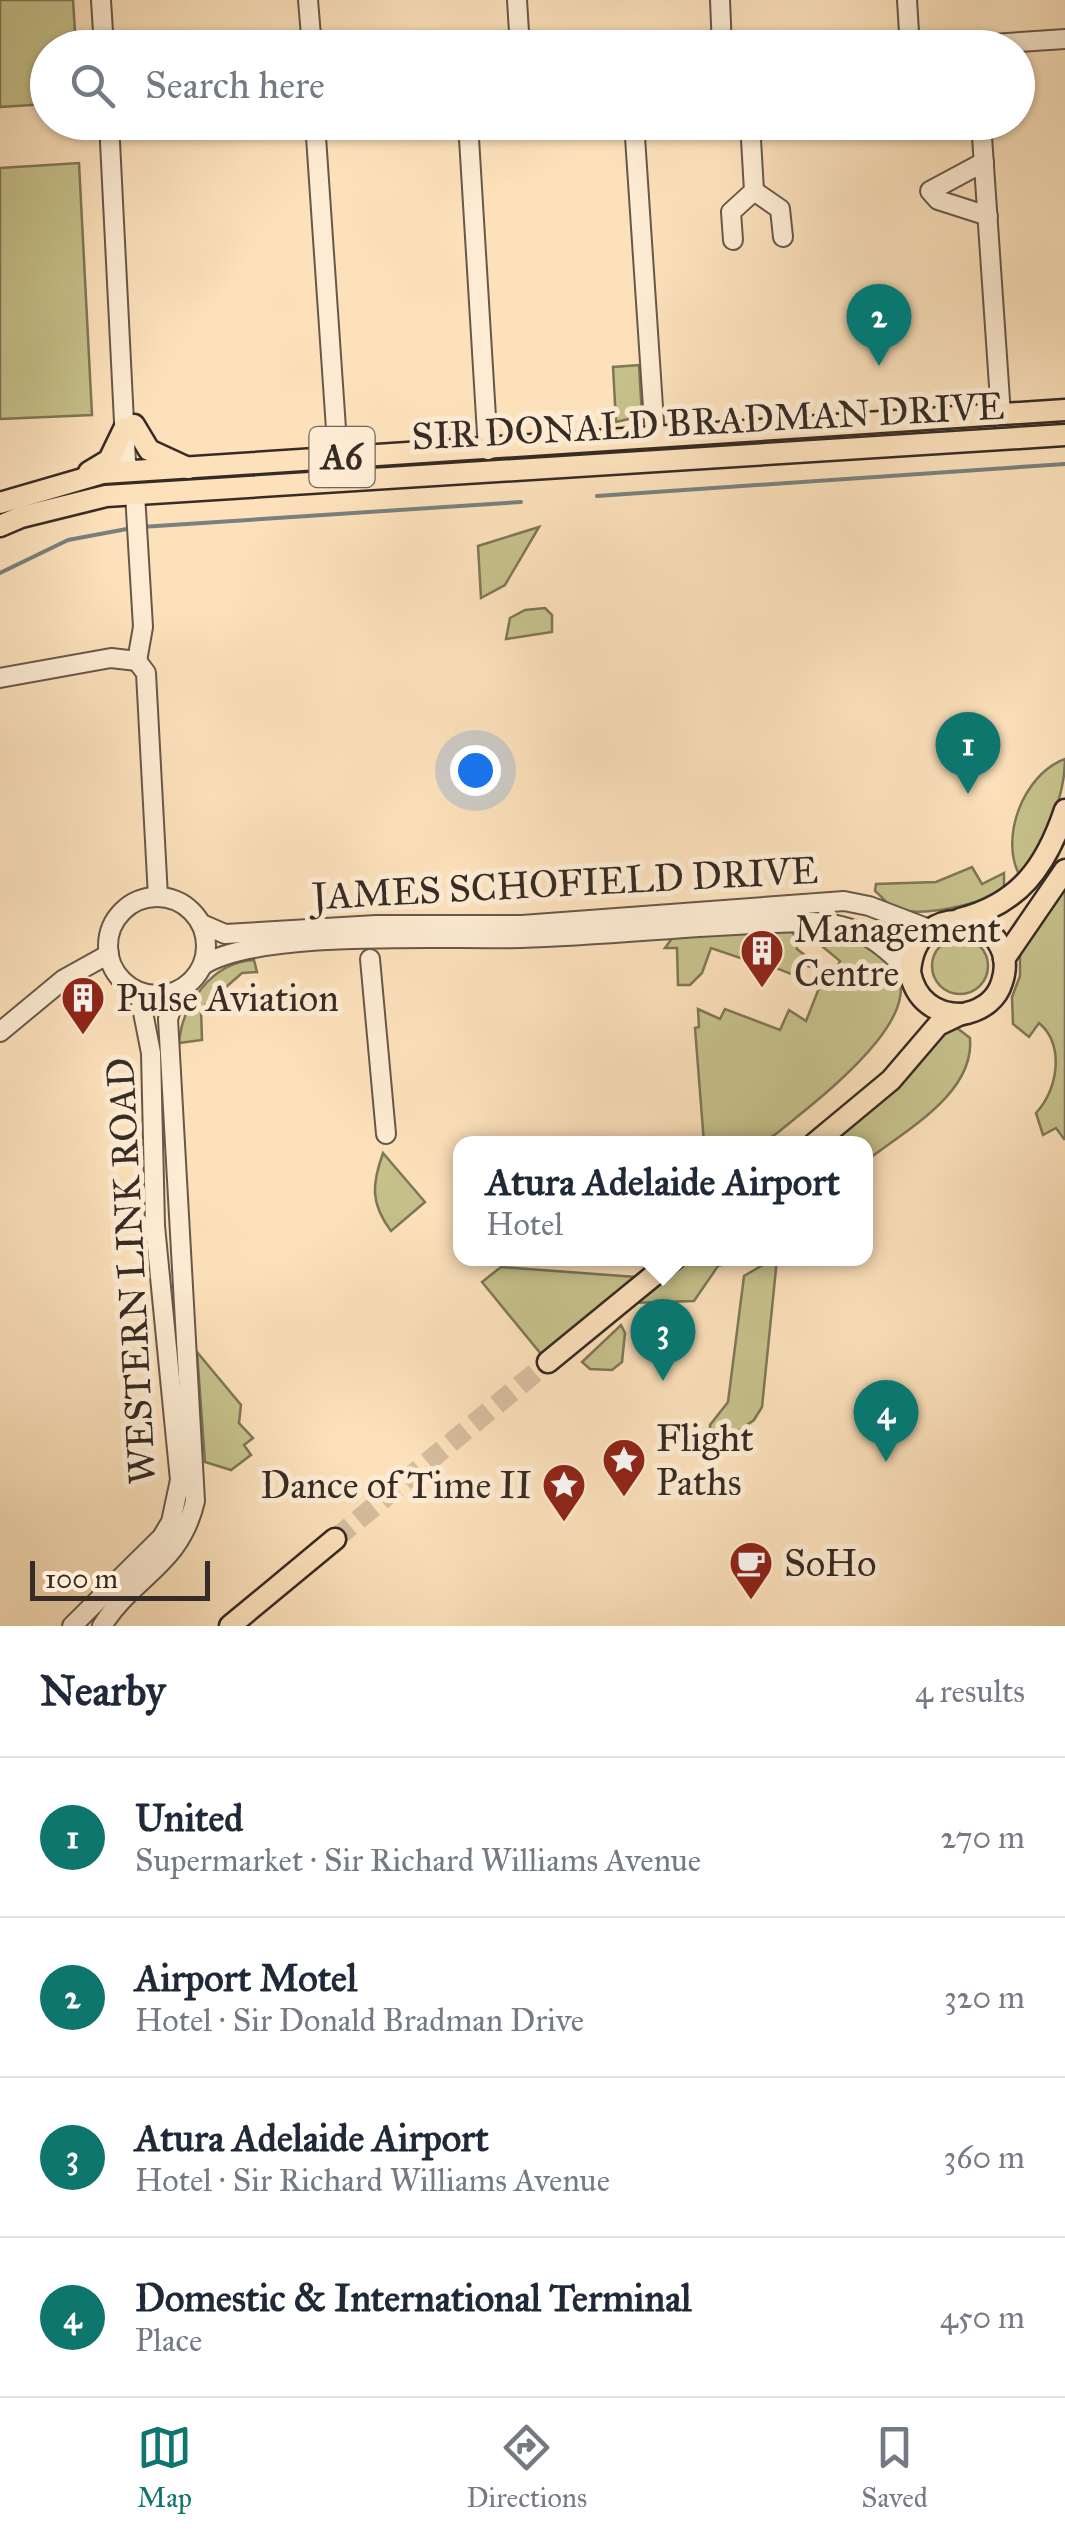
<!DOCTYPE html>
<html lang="en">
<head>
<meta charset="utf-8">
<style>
	:root { --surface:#fff; --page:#f2f2f3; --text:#1f2937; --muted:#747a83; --line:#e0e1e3; --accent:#0f766e }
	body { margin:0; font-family:"IM FELL Great Primer",serif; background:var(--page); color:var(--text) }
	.scale { position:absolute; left:30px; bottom:25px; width:180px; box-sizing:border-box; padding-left:10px; border:5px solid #372b25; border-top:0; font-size:28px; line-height:35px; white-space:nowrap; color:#372b25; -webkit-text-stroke:8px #fdecd3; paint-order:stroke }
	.you { position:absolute; left:475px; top:770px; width:35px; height:35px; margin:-25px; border:8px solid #fff; border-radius:50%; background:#1a73e8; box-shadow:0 0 0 15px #1a73e833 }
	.badge { display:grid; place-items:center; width:65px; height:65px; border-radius:50%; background:var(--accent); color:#fff; font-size:32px; font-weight:700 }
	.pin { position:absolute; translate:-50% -82px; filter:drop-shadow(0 2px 5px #0008) }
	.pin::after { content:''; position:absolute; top:52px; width:35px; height:30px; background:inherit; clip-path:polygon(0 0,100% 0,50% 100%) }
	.popup { position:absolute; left:453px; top:1136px; width:420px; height:130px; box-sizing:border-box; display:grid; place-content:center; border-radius:20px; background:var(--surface); filter:drop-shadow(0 2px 8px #0005); font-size:32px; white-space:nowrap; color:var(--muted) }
	.popup b { font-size:38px; color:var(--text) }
	.popup::after { content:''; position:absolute; left:50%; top:100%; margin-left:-20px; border:20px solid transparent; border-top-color:var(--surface) }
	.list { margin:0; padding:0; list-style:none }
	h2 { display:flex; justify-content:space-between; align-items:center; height:130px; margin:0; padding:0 40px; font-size:42px }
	h2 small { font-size:32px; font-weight:400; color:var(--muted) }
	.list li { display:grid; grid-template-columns:65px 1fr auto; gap:30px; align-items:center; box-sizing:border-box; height:160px; padding:0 40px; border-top:2px solid var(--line) }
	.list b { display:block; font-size:38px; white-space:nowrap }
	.list p { margin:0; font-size:32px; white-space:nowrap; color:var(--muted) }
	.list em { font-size:32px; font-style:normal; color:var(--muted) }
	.icon { flex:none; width:55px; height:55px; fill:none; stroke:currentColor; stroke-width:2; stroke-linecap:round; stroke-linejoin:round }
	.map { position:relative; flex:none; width:1065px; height:1626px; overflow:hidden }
	.search { position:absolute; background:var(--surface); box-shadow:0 2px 8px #0004; left:30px; right:30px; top:30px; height:110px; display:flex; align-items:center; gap:25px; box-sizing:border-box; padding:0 35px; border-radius:55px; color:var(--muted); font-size:38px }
	.sheet { height:770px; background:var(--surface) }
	nav { display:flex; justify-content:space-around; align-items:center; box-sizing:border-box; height:140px; border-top:2px solid var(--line); background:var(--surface); font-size:28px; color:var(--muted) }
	nav a { display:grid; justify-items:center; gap:5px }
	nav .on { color:var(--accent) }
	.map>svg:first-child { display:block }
	.green { fill:#c6c18b; stroke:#7e7658; stroke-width:2.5 }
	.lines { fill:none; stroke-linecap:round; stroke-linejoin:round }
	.stream { stroke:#78817e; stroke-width:4 }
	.major-tunnel { stroke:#d5bd9d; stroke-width:20; stroke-dasharray:20 10; stroke-linecap:butt }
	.minor-casing { stroke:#68584a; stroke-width:22 }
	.major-casing { stroke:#372b25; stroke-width:25 }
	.minor { stroke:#fdecd3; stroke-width:18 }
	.major { stroke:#fce1bb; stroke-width:20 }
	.labels { text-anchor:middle; stroke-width:10; stroke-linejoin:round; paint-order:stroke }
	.shield { fill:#fdecd3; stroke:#726559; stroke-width:2.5 }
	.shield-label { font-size:35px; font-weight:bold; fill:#372b25 }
	.street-label { font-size:38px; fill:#372b25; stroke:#fdecd3 }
	.poi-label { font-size:38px; fill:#372b25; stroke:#fdecd3; text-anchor:start }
</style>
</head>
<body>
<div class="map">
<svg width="1065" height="1626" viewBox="0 0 1065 1626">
	<rect width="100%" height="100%" fill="#fce1bb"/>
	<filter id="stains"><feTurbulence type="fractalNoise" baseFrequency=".002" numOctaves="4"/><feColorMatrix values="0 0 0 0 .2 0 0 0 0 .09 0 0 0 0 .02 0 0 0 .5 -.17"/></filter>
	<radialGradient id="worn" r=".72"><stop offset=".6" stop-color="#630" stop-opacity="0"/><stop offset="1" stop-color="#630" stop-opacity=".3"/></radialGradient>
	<!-- green -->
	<g class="green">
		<path d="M0,0H73L76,47L48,48L47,104L0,107Z"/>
		<path d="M79,163L92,415L0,419V168Z"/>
		<path d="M639,365L642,416L616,422L613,367Z"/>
		<path d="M539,527L505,585L481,598L478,546Z"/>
		<path d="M545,608L552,615V632L506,639L510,618L525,610Z"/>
		<path d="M1065,759C1065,801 1043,844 1021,878C998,840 1023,774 1065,759Z"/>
		<path d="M972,867L982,884L1004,873V892C978,903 925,918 897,909C885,904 883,897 875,891L876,884L936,882Z"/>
		<path d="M1065,879V1139H1064L1056,1128L1043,1135L1036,1113C1058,1090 1065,1045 1039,1023L1029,1037L1013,1024L1012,997L1020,976V950Z"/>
		<path d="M789,930L796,936L797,949L815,963L814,968L804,965L799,977L760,962L766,945L743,959L711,948L702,973L690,985H678L677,948H665L673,937Z"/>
		<path d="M820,932C847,934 861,943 883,958C950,1005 809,1106 776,1134L761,1143H704L695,1028L699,1027L698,1009L720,1019L725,1009L780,1030L789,1010L806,1021L823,978L834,975L840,961L817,942Z"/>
		<circle cx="960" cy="966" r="28"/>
		<path d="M254,960L257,972L242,973L201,1009L202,1040L179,1043C182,1005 212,962 254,960Z"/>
		<path d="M957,1028L970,1038C975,1094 904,1131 866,1161V1144H828L945,1031Z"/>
		<path d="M383,1153L425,1202L391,1231C370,1203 372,1184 383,1153Z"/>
		<path d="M688,1259H743L718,1266L694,1301L631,1303Z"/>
		<path d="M773,1259H777L762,1407L754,1420L721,1443L710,1433V1425L728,1402L744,1276Z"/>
		<path d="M501,1267L636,1277L638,1281L541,1354L482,1282Z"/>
		<path d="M621,1325L625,1333L622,1362L612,1370L590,1369L582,1362Z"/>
		<path d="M197,1352L241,1405L239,1423L253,1438L244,1445L251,1455L231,1470L205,1462Z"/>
	</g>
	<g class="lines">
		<!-- stream -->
		<g class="stream">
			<path d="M597,496L1065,464"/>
			<path d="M141,527L521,502"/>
			<path d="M0,573L68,540L132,528"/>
		</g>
		<!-- major-tunnel -->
		<path class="major-tunnel" d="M335,1539L548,1362"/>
		<defs>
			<g id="minor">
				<path d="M101,0L104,48"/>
				<path d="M308,0L312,48"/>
				<path d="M517,0L520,48"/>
				<path d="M720,0L722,48"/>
				<path d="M907,0L910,48"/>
				<path d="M931,48L1065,39"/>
				<path d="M109,122L126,462L131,471"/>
				<path d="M315,122L338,458"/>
				<path d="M468,122L488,450"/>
				<path d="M634,122L655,437"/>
				<path d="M981,122L1001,415"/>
				<path d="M984,162L930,191L938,200L988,216"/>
				<path d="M754,191L780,209L783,237"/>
				<path d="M733,240L731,212L754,191L750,122"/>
				<path d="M135,494L143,627L137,661"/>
				<path d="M137,661L146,673L158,897"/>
				<path d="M0,678L111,658L137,661"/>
				<circle cx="157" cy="946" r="49"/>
				<path d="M202,924L225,934L376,925H522L844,901L869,906L929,929"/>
				<path d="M370,959L386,1134"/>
				<path d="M203,965C262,929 446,940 521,938C618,935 715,923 811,922C859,924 877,940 910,972"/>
				<path d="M0,1032L64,979L109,954"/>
				<path d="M72,1626L162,1537L171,1522L180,1480L155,1226L151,1053L139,992"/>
				<path d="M102,1626C133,1576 180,1566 195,1501L168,1019L177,991"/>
			</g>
			<g id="major">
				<path d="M134,425L149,450L188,468"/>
				<path d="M89,472L109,460L124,429"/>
				<path d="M0,503L103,473L1065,410"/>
				<path d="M0,526L21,517L106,496L1065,435"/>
				<path d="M960,919C1019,904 1046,867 1065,810"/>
				<path d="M1004,959L1065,870"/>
				<path d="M963,1014C935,1015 915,999 910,972C916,890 1023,917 1002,982C997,999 983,1009 967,1013"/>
				<path d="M814,1144L891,1080L938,1025L961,1014"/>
				<path d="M548,1362L675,1258"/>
				<path d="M230,1626L335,1539"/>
			</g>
		</defs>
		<!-- minor casing -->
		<use href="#minor" class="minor-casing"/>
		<!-- major casing -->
		<use href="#major" class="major-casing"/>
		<!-- minor -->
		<use href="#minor" class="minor"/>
		<!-- major -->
		<use href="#major" class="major"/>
	</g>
	<!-- icons -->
	<defs>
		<symbol id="building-pin" viewBox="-11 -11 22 30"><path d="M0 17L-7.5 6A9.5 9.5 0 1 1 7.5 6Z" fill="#8f2418" stroke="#fdecd3"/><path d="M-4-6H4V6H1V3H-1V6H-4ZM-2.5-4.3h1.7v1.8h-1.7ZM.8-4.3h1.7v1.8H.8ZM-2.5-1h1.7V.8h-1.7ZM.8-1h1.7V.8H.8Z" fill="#fff"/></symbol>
		<symbol id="sight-pin" viewBox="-11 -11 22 30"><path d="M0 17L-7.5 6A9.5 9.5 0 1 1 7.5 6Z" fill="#8f2418" stroke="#fdecd3"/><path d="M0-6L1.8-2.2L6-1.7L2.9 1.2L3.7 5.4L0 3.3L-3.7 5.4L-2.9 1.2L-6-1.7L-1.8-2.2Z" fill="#fff"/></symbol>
		<symbol id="cafe-pin" viewBox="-11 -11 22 30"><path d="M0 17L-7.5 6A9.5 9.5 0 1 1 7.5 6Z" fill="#8f2418" stroke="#fdecd3"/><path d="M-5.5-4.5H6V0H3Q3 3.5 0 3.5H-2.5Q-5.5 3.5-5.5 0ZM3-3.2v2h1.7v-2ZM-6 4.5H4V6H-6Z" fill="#fff"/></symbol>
	</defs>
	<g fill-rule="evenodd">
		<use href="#building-pin" x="737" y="926" width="50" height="68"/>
		<use href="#building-pin" x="58" y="973" width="50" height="68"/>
		<use href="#sight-pin" x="599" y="1435" width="50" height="68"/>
		<use href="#sight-pin" x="539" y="1460" width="50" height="68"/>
		<use href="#cafe-pin" x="726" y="1538" width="50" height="68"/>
	</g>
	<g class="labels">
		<!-- shield labels -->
		<rect class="shield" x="309.5" y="427" width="65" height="60" rx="8"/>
		<g class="shield-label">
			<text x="342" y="469">A6</text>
		</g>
		<!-- street labels -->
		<g class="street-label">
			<text transform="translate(708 421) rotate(-3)" y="13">SIR DONALD BRADMAN DRIVE</text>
			<text transform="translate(565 883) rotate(-3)" y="13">JAMES SCHOFIELD DRIVE</text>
			<text transform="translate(131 1271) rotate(-93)" y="13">WESTERN LINK ROAD</text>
		</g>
		<!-- poi labels -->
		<g class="poi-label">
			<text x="794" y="942">Management<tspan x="794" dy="44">Centre</tspan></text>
			<text x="116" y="1011">Pulse Aviation</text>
			<text x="656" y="1451">Flight<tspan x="656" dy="44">Paths</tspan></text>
			<text x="532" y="1498" text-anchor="end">Dance of Time II</text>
			<text x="784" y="1576">SoHo</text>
		</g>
	</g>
	<rect width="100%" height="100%" filter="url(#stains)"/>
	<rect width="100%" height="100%" fill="url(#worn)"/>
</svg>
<div class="scale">100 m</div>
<div class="you"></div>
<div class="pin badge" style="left:968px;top:794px">1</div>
<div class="pin badge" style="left:879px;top:366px">2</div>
<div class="pin badge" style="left:663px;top:1381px">3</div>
<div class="popup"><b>Atura Adelaide Airport</b>Hotel</div>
<div class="pin badge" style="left:886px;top:1462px">4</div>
<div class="search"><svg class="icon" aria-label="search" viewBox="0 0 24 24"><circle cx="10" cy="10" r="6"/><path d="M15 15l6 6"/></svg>Search here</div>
</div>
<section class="sheet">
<h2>Nearby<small>4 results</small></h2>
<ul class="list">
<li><span class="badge">1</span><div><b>United</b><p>Supermarket · Sir Richard Williams Avenue</p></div><em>270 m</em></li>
<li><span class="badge">2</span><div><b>Airport Motel</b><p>Hotel · Sir Donald Bradman Drive</p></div><em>320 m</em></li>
<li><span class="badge">3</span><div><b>Atura Adelaide Airport</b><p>Hotel · Sir Richard Williams Avenue</p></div><em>360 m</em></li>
<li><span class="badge">4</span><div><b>Domestic &amp; International Terminal</b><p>Place</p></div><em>450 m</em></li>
</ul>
</section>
<nav>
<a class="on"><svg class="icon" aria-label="map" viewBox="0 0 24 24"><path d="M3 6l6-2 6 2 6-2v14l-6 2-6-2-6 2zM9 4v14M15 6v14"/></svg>Map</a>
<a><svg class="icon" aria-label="directions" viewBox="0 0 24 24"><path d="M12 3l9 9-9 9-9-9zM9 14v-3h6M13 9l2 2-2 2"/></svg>Directions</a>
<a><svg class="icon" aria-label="saved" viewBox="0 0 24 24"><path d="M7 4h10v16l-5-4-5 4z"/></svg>Saved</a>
</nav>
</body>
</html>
